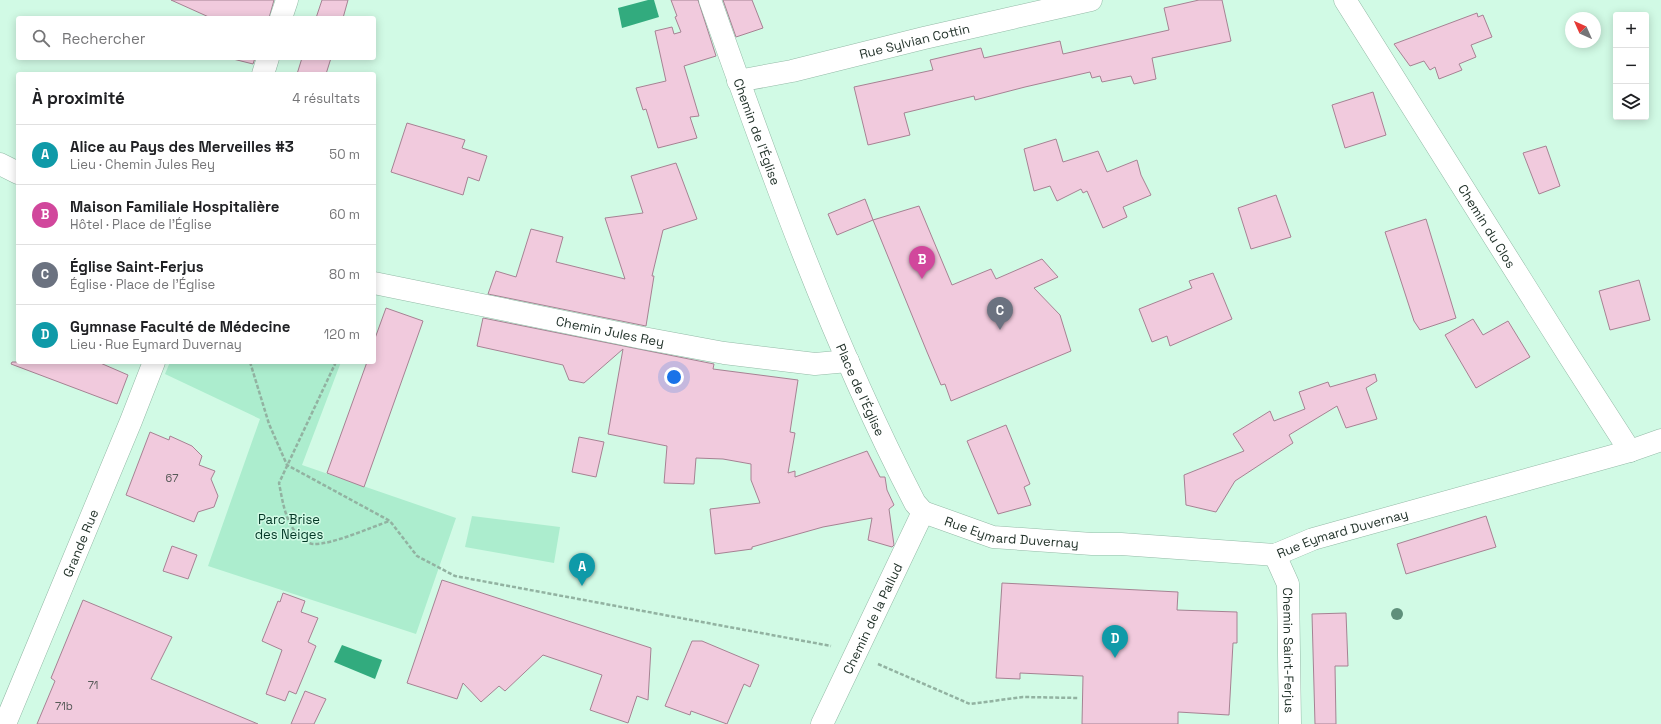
<!DOCTYPE html>
<html lang="fr">
<head>
<meta charset="utf-8">
<style>
	:root { --surface:#fff; --page:#f6f6f6; --text:#202124; --muted:#757577; --line:#e0e0e0; --accent:#ba3a85 }
	body { margin:0; font-family:"Space Grotesk",sans-serif; background:var(--page); color:var(--text) }
	.controls { position:absolute; right:12px; top:12px; display:grid; overflow:hidden; border-radius:4px; box-shadow:0 2px 10px #0003 }
	.controls button { width:36px; height:36px; display:grid; place-items:center; padding:0; border:0; border-bottom:1px solid var(--line); background:var(--surface); color:var(--text); font:20px sans-serif }
	.compass { position:absolute; left:1565px; top:12px; width:36px; height:36px; border-radius:50%; background:var(--surface); box-shadow:0 2px 10px #0003; rotate:315deg }
	.you { position:absolute; left:674px; top:377px; width:14px; height:14px; margin:-10px; border:3px solid #fff; border-radius:50%; background:#1a73e8; box-shadow:0 0 0 6px #1a73e833 }
	.badge { display:grid; place-items:center; width:26px; height:26px; border-radius:50%; background:var(--accent); color:#fff; font-size:13px; font-weight:700 }
	.pin { position:absolute; translate:-50% -33px; filter:drop-shadow(0 1px 2px #0008) }
	.pin::after { content:''; position:absolute; top:21px; width:14px; height:12px; background:inherit; clip-path:polygon(0 0,100% 0,50% 100%) }
	.list { margin:0; padding:0; list-style:none }
	h2 { display:flex; justify-content:space-between; align-items:center; height:52px; margin:0; padding:0 16px; font-size:17px }
	h2 small { font-size:13px; font-weight:400; color:var(--muted) }
	.list li { display:grid; grid-template-columns:26px 1fr auto; gap:12px; align-items:center; box-sizing:border-box; height:60px; padding:0 16px; border-top:1px solid var(--line) }
	.list b { display:block; font-size:15px; white-space:nowrap }
	.list p { margin:0; font-size:13px; white-space:nowrap; color:var(--muted) }
	.list em { font-size:13px; font-style:normal; color:var(--muted) }
	.icon { flex:none; width:22px; height:22px; fill:none; stroke:currentColor; stroke-width:2; stroke-linecap:round; stroke-linejoin:round }
	.map { position:relative; flex:none; width:1661px; height:724px; overflow:hidden }
	.search { position:absolute; background:var(--surface); box-shadow:0 2px 10px #0003; left:16px; top:16px; width:360px; height:44px; display:flex; align-items:center; gap:10px; box-sizing:border-box; padding:0 14px; border-radius:4px; color:var(--muted); font-size:15px }
	.panel { position:absolute; background:var(--surface); box-shadow:0 2px 10px #0003; left:16px; top:72px; width:360px; height:292px; border-radius:4px }
	.map>svg:first-child { display:block }
	.green { fill:#acedce }
	.water { fill:#32ab7e }
	.building { fill:#f1cadd; stroke:#a68293 }
	.lines { fill:none; stroke-linecap:round; stroke-linejoin:round }
	.minor-casing { stroke:#94baa7; stroke-width:23 }
	.tertiary-casing { stroke:#94baa7; stroke-width:23 }
	.path { stroke:#92b2a1; stroke-width:2.5; stroke-dasharray:4 2; stroke-linecap:butt }
	.minor { stroke:#fff; stroke-width:22 }
	.tertiary { stroke:#fff; stroke-width:22 }
	.tree { fill:#5f8f7b }
	.labels { text-anchor:middle; stroke-width:3; stroke-linejoin:round; paint-order:stroke }
	.number-label { font-size:11px; fill:#575a58 }
	.street-label { font-size:13px; fill:#24342c; stroke:#d1fae5 }
	.park-label { font-size:13px; fill:#023725; stroke:#d1fae5 }
</style>
</head>
<body>
<div class="map">
<svg width="1661" height="724" viewBox="0 0 1661 724">
	<rect width="100%" height="100%" fill="#d1fae5"/>
	<!-- green -->
	<g class="green">
		<path d="M170,362H341L302,465L456,518L416,634L208,566L260,419L165,374Z"/>
		<path d="M472,516L560,527L554,563L465,547Z"/>
	</g>
	<!-- water -->
	<g class="water">
		<path d="M648,0H654L659,17L622,28L618,8Z"/>
		<path d="M342,645L382,660L375,679L334,662Z"/>
	</g>
	<!-- building -->
	<g class="building">
		<path d="M171,0H274L269,18H211Z"/>
		<path d="M322,0H348L343,18H316Z"/>
		<path d="M671,0H698L716,56L684,66L699,116L690,117L697,138L658,148L646,109L643,110L636,88L666,81L655,31L672,27L674,34L681,32L675,17L677,16Z"/>
		<path d="M723,0H752L763,28L736,37Z"/>
		<path d="M1199,0H1222L1231,41L1152,58L1156,79L1134,84L1131,76L1102,82L1100,76L1092,78L1090,72L1025,87L975,100L974,96L904,113L910,135L868,145L854,87L933,70L930,60L981,48L984,58L1060,41L1063,54L1169,30L1164,8Z"/>
		<path d="M1477,13L1478,17L1483,15L1492,37L1471,45L1476,57L1459,64L1462,70L1439,79L1435,67L1430,70L1424,61L1410,66L1394,44Z"/>
		<path d="M229,58H255L253,64Z"/>
		<path d="M302,58H331L326,74H297Z"/>
		<path d="M1373,92L1386,135L1345,148L1332,105Z"/>
		<path d="M407,123L465,140L462,148L487,156L479,181L468,177L463,195L391,172Z"/>
		<path d="M1056,139L1063,162L1098,151L1107,172L1137,160L1141,175L1151,195L1123,207L1127,217L1103,228L1087,191L1083,193L1081,189L1057,201L1050,186L1034,191L1024,149Z"/>
		<path d="M1546,146L1560,186L1539,194L1523,153Z"/>
		<path d="M676,163L697,219L663,230L652,276H654L646,326L488,294L496,271L516,277L531,229L563,237L556,262L625,279L605,218L643,213L631,176Z"/>
		<path d="M1276,195L1291,237L1251,249L1238,208Z"/>
		<path d="M865,199L873,220L837,235L828,214Z"/>
		<path d="M919,206L952,285L991,269L996,279L1042,259L1058,277L1034,288L1060,315L1071,351L951,401L945,384L941,385L927,352L873,220Z"/>
		<path d="M1426,219L1456,318L1420,330L1414,321L1385,232Z"/>
		<path d="M1213,273L1232,319L1170,346L1167,336L1152,342L1139,309L1192,288L1189,281Z"/>
		<path d="M1639,280L1650,320L1610,330L1599,291Z"/>
		<path d="M386,308L423,321L364,487L327,473L367,362H374V341Z"/>
		<path d="M483,318L714,364L713,369L798,380L790,432L795,433L788,473L795,471V477L867,451L880,477H885L887,490L894,505L889,509L894,545L892,547L868,540L872,518L823,527L752,547V549L715,554L710,509L760,503L751,480V464L723,459L696,458L694,484L664,483L667,446L608,434L623,349L584,383L569,380L563,365L477,346Z"/>
		<path d="M1473,319L1483,335L1508,321L1530,357L1476,388L1445,335Z"/>
		<path d="M12,362H98L128,375L117,404L11,364Z"/>
		<path d="M1375,374L1377,381L1366,388L1377,419L1346,428L1337,406L1289,435L1293,443L1235,481L1216,512L1186,505L1184,475L1244,451L1233,434L1270,411L1274,421L1305,409L1299,392L1328,382L1330,387Z"/>
		<path d="M1006,425L1030,484L1024,487L1031,505L998,514L967,441Z"/>
		<path d="M150,432L169,440L170,436L192,446L202,456L199,465L215,471L211,479L218,496L214,507L198,512L194,522L126,495Z"/>
		<path d="M579,437L604,442L596,477L572,472Z"/>
		<path d="M1486,516L1496,547L1406,574L1397,544Z"/>
		<path d="M172,546L197,555L188,579L163,571Z"/>
		<path d="M442,580L651,648L648,700L637,696L628,723L590,710L602,675L543,655L505,691L499,686L481,702L463,683L457,699L407,683Z"/>
		<path d="M1002,583L1178,592L1177,610L1237,612V643H1233L1229,715L1178,712V724H1082L1083,676L1020,673V679L996,678Z"/>
		<path d="M283,593L305,601L301,612L318,618L308,642L316,646L296,694L289,691L285,701L266,694L282,650L262,641L278,601L280,602Z"/>
		<path d="M83,600L172,637L151,679L258,724H37L55,681L51,678Z"/>
		<path d="M1346,613L1348,666H1335L1336,724H1315L1312,614Z"/>
		<path d="M692,641H702L759,665L750,687L744,684L727,724L691,711L690,715L665,706Z"/>
		<path d="M305,691L326,699L314,724H291Z"/>
	</g>
	<g class="lines">
		<defs>
			<g id="minor">
				<path id="s1" d="M710,0C770,170 832,343 915,503L923,512"/>
				<path id="s2" d="M1345,0L1569,356L1630,451"/>
				<path id="s3" d="M738,81L792,71L924,38L1091,0"/>
				<path d="M0,164L18,173"/>
				<path id="s4" d="M374,283L643,338L724,353L815,364L848,361"/>
				<path id="s5" d="M923,512L993,537L1092,544H1121L1275,555L1313,539L1630,451L1661,440"/>
				<path id="s6" d="M1275,555L1288,584L1290,724"/>
				<path id="s7" d="M822,724L923,512"/>
			</g>
			<g id="tertiary">
				<path d="M281,18L287,0"/>
				<path d="M263,74L268,58"/>
				<path id="s8" d="M5,724L131,421L154,362"/>
			</g>
		</defs>
		<!-- minor casing -->
		<use href="#minor" class="minor-casing"/>
		<!-- tertiary casing -->
		<use href="#tertiary" class="tertiary-casing"/>
		<!-- path -->
		<g class="path">
			<path d="M250,362L269,424L287,465L390,521L417,556L455,576L831,646"/>
			<path d="M334,362L335,364L279,483C283,503 286,529 305,540C307,542 310,544 313,544C332,545 371,527 390,521"/>
			<path d="M878,664L970,704L1023,697L1079,698"/>
		</g>
		<!-- minor -->
		<use href="#minor" class="minor"/>
		<!-- tertiary -->
		<use href="#tertiary" class="tertiary"/>
	</g>
	<!-- trees -->
	<circle class="tree" cx="1397" cy="614" r="6"/>
	<g class="labels">
		<!-- number labels -->
		<g class="number-label">
			<text x="172" y="482">67</text>
			<text x="93" y="689">71</text>
			<text x="64" y="710">71b</text>
		</g>
		<!-- street labels -->
		<g class="street-label">
			<text dy="5" stroke="none"><textPath href="#s3" startOffset="181">Rue Sylvian Cottin</textPath></text>
			<text dy="5" stroke="none"><textPath href="#s1" startOffset="140">Chemin de l'Église</textPath></text>
			<text dy="5" stroke="none"><textPath href="#s2" startOffset="267">Chemin du Clos</textPath></text>
			<text dy="5" stroke="none"><textPath href="#s4" startOffset="241">Chemin Jules Rey</textPath></text>
			<text dy="5" stroke="none"><textPath href="#s1" startOffset="418">Place de l'Église</textPath></text>
			<text dy="5" stroke="none"><textPath href="#s5" startOffset="92">Rue Eymard Duvernay</textPath></text>
			<text dy="5" stroke="none"><textPath href="#s5" startOffset="428">Rue Eymard Duvernay</textPath></text>
			<text dy="5" stroke="none"><textPath href="#s8" startOffset="196">Grande Rue</textPath></text>
			<text dy="5" stroke="none"><textPath href="#s7" startOffset="117">Chemin de la Pallud</textPath></text>
			<text dy="5" stroke="none"><textPath href="#s6" startOffset="98">Chemin Saint-Ferjus</textPath></text>
		</g>
		<!-- park labels -->
		<g class="park-label">
			<text x="289" y="524">Parc Brise<tspan x="289" dy="15">des Neiges</tspan></text>
		</g>
	</g>
</svg>
<div class="controls">
<button>+</button>
<button>−</button>
<button><svg class="icon" aria-label="layers" viewBox="0 0 24 24"><path d="M12 4l9 5-9 5-9-5zM3 14l9 5 9-5"/></svg></button>
</div>
<svg class="compass" viewBox="-18 -18 36 36"><path d="M0-13l5 13h-10z" fill="#e53935"/><path d="M0 13l5-13h-10z" fill="#757577"/></svg>
<div class="you"></div>
<div class="pin badge" style="left:582px;top:586px;background:#0f9aa8">A</div>
<div class="pin badge" style="left:922px;top:279px;background:#d1479c">B</div>
<div class="pin badge" style="left:1000px;top:330px;background:#6b7280">C</div>
<div class="pin badge" style="left:1115px;top:658px;background:#0f9aa8">D</div>
<div class="search"><svg class="icon" aria-label="search" viewBox="0 0 24 24"><circle cx="10" cy="10" r="6"/><path d="M15 15l6 6"/></svg>Rechercher</div>
<section class="panel">
<h2>À proximité<small>4 résultats</small></h2>
<ul class="list">
<li><span class="badge" style="background:#0f9aa8">A</span><div><b>Alice au Pays des Merveilles #3</b><p>Lieu · Chemin Jules Rey</p></div><em>50 m</em></li>
<li><span class="badge" style="background:#d1479c">B</span><div><b>Maison Familiale Hospitalière</b><p>Hôtel · Place de l'Église</p></div><em>60 m</em></li>
<li><span class="badge" style="background:#6b7280">C</span><div><b>Église Saint-Ferjus</b><p>Église · Place de l'Église</p></div><em>80 m</em></li>
<li><span class="badge" style="background:#0f9aa8">D</span><div><b>Gymnase Faculté de Médecine</b><p>Lieu · Rue Eymard Duvernay</p></div><em>120 m</em></li>
</ul>
</section>
</div>
</body>
</html>
